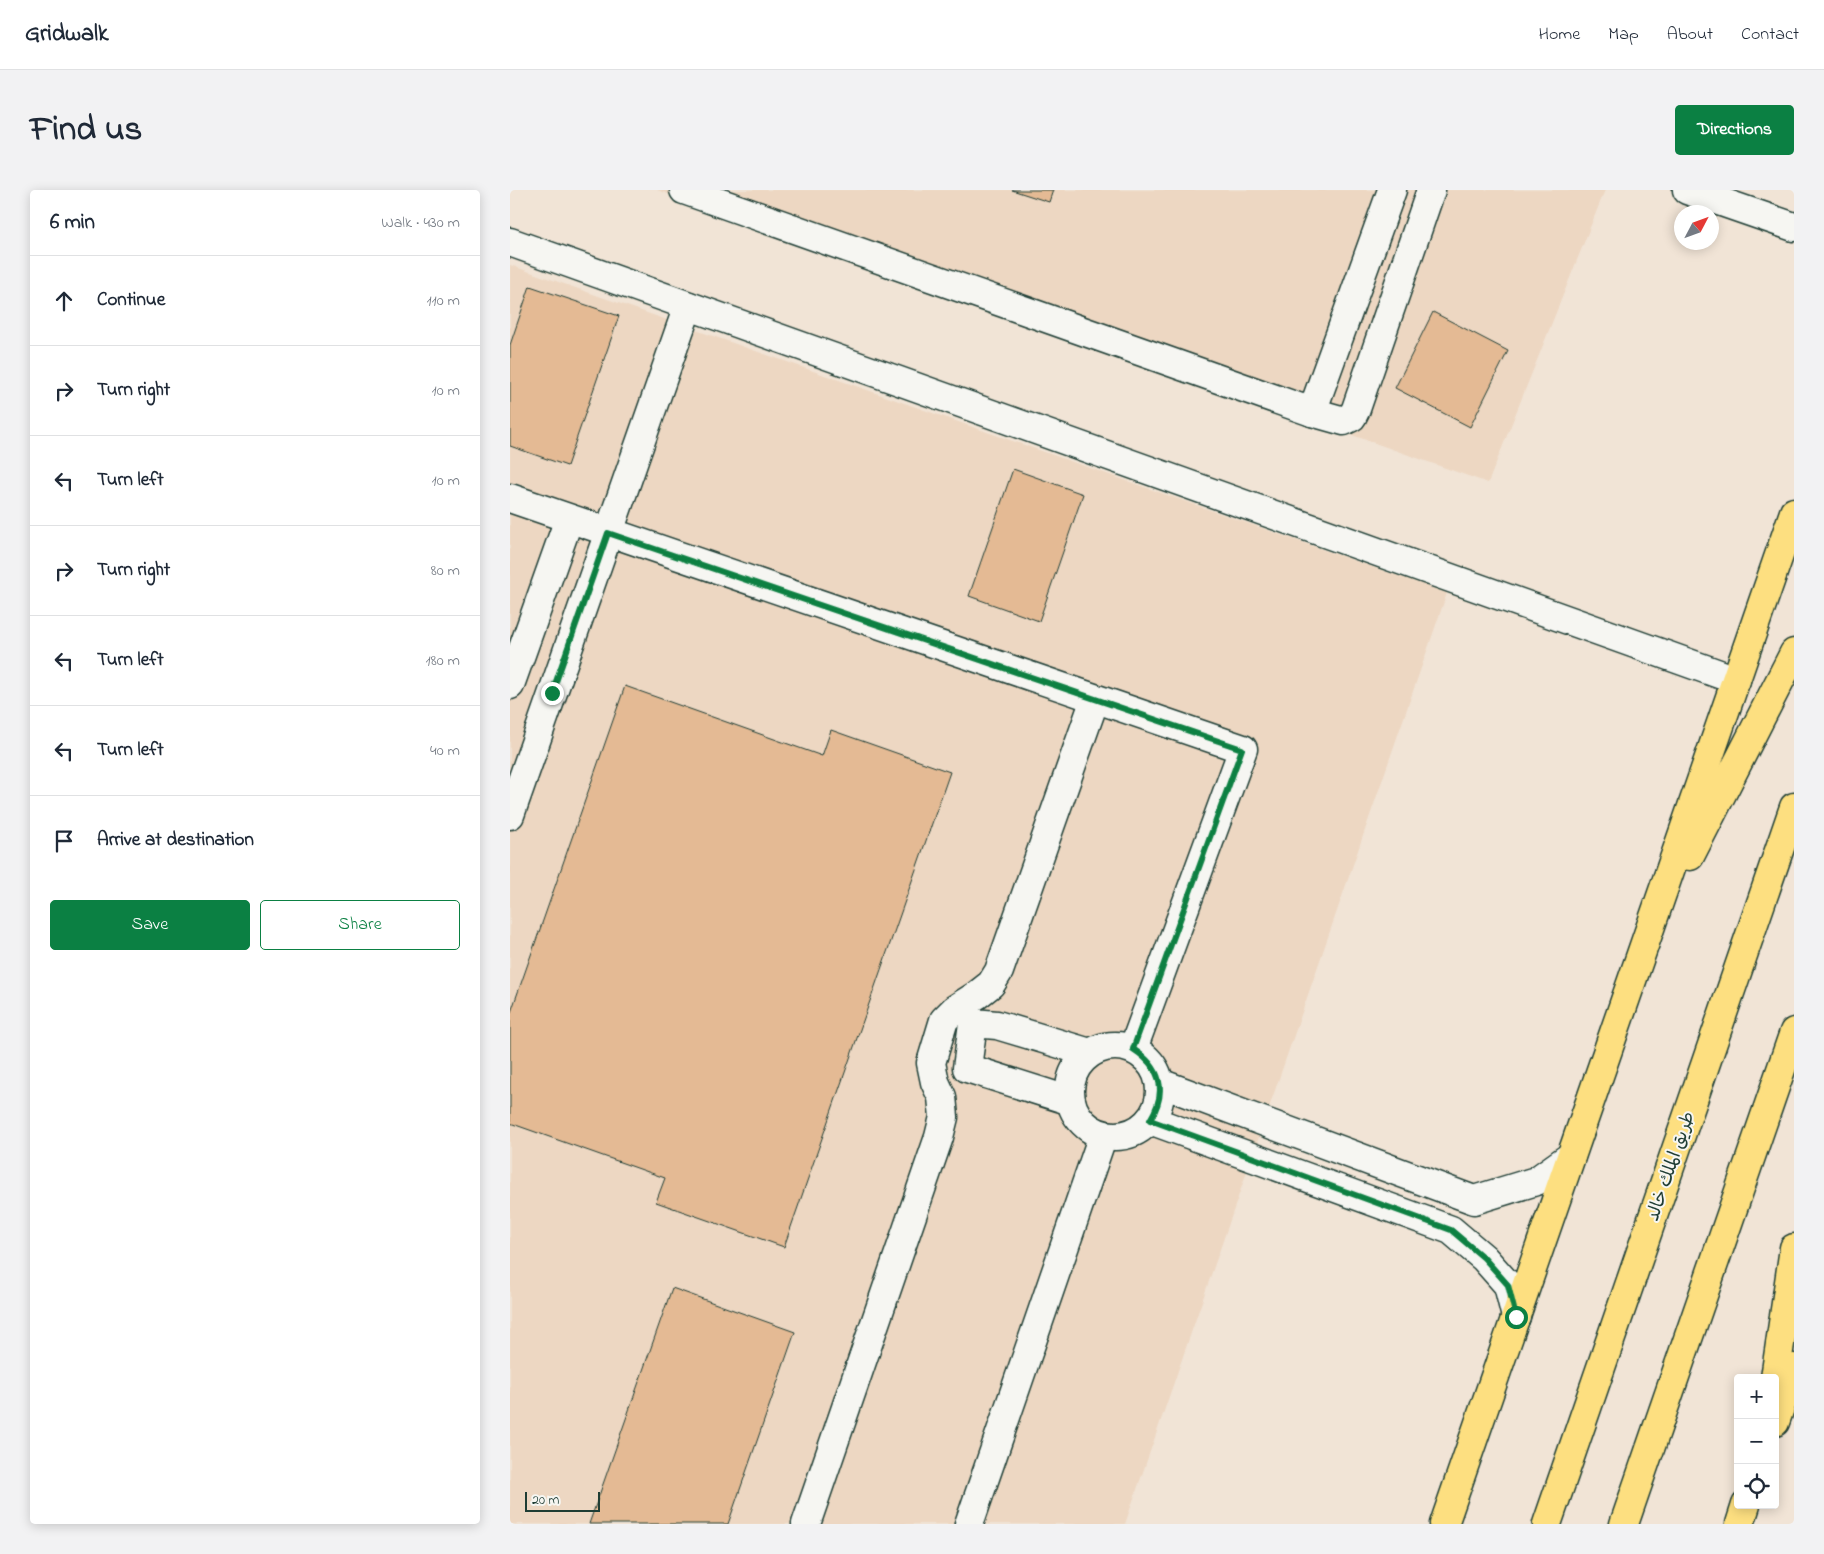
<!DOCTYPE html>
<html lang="en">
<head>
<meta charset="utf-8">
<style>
	:root { --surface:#fff; --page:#f2f2f3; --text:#1f2937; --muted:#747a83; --line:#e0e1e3; --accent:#0b8043 }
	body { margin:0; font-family:"Indie Flower","Playpen Sans Arabic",sans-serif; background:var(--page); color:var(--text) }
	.controls { position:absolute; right:15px; bottom:15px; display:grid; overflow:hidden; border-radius:5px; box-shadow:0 2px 12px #0003 }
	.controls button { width:45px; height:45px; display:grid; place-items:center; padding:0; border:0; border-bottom:1px solid var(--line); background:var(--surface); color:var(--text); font:25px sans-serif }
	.compass { position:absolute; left:1164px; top:15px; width:45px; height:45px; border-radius:50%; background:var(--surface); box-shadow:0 2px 12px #0003; rotate:49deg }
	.scale { position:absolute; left:15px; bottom:12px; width:75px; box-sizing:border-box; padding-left:5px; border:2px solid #1f3d34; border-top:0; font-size:14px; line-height:18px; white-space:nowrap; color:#1f3d34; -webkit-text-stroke:4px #f6f6f2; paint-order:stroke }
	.stop { position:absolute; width:15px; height:15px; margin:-11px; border:4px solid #0b8043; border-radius:50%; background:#fff }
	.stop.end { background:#0b8043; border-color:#fff; box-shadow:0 1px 5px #0008 }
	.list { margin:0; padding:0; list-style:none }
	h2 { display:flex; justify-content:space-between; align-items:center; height:65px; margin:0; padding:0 20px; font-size:21px }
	h2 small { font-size:16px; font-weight:400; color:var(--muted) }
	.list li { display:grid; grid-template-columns:32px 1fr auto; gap:15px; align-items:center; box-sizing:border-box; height:90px; padding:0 20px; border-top:1px solid var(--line) }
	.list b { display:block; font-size:19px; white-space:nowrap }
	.list em { font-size:16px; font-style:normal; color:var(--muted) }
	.actions { display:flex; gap:10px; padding:15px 20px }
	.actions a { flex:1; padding:11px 0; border:1px solid var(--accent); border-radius:5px; text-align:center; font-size:18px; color:var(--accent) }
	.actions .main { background:var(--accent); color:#fff }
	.icon { flex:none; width:28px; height:28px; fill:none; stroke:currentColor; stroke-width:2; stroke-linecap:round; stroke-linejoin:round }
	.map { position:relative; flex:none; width:1284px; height:1334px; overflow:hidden; border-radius:5px }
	header { display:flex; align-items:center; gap:30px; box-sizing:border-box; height:70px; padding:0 25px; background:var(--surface); border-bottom:1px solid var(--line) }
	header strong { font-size:24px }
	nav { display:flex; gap:28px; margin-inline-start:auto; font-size:18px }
	.intro { display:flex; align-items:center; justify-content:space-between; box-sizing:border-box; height:120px; padding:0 30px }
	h1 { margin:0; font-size:35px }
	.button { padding:12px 22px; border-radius:5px; background:var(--accent); color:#fff; font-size:18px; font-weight:700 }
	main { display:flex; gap:30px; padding:0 30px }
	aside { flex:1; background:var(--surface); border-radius:5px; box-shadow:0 2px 12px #0003 }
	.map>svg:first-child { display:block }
	.built { fill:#edd7c2 }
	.building { fill:#e4ba94; stroke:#1f3d34 }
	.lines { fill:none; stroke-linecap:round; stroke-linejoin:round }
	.minor-casing { stroke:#1f3d34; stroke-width:31 }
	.major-casing { stroke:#1f3d34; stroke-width:31 }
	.minor { stroke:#f6f6f2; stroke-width:28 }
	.major { stroke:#fddf80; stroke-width:28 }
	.route { stroke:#0b8043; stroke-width:6 }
	.labels { text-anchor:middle; stroke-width:4; stroke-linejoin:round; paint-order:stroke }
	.street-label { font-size:18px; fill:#1f3d34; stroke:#f6f6f2 }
</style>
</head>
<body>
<header>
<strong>Gridwalk</strong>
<nav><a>Home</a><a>Map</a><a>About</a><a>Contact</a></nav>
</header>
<div class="intro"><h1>Find us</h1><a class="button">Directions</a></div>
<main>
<aside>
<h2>6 min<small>Walk · 430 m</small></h2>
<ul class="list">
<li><svg class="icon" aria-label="ahead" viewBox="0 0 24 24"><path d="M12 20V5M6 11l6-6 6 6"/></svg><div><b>Continue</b></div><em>110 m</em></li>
<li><svg class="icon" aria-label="right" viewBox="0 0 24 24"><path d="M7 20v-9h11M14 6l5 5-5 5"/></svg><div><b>Turn right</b></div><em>10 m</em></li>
<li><svg class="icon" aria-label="left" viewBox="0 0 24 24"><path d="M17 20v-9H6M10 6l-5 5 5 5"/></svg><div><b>Turn left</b></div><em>10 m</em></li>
<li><svg class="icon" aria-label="right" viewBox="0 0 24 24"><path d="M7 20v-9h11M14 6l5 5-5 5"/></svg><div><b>Turn right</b></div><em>80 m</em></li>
<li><svg class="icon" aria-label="left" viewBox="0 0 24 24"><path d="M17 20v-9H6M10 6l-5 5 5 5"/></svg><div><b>Turn left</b></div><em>180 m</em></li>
<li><svg class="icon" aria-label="left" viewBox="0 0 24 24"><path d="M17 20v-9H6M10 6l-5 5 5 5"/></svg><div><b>Turn left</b></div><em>40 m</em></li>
<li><svg class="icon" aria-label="arrive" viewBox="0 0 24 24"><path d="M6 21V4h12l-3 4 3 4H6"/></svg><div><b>Arrive at destination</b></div></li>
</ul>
<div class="actions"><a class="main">Save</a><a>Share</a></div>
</aside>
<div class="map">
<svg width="1284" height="1334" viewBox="0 0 1284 1334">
	<rect width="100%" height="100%" fill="#f1e4d6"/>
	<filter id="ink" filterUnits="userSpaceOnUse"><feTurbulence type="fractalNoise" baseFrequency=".02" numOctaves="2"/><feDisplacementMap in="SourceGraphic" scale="10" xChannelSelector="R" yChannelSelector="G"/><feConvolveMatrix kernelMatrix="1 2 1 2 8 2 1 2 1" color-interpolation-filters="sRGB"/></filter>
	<g filter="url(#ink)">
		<!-- built -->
		<g class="built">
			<path d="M147,0H1095L978,293Z"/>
			<path d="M0,75L937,403L615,1334H0Z"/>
		</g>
		<!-- building -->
		<g class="building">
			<path d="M502,0H543L539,12Z"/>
			<path d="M20,96L109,126L57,276L0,256V155Z"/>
			<path d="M923,122L998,161L960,237L885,198Z"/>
			<path d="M503,279L573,304L529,431L459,406Z"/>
			<path d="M115,496L312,566L321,540L440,582L274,1057L146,1012L155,988L0,933V825Z"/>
			<path d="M162,1098L285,1142L218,1334H79Z"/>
		</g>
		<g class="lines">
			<defs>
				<g id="minor">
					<path d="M174,0L802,222L834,231L842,227L846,219L921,0"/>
					<path d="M1177,0L1284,37"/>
					<path d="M0,52L1226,490"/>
					<path d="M802,222L882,0"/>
					<path d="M0,308L733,559L623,859"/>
					<path d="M0,495L59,329"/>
					<path d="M0,625L178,116"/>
					<circle cx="605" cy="901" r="45"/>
					<path d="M650,893L964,1010L1026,991L1061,966"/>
					<path d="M561,911L457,878L463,833L487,835L580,863"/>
					<path d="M640,930L941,1040L974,1068L998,1095L1006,1127"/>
					<path d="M296,1334L429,947L434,927L432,907L425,892L421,873L434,830L445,819L467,805L481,794L489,781L585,509"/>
					<path d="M459,1334L593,945"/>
				</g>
				<g id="major">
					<path d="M1180,666L1284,463"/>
					<path d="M1265,1188L1284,1058"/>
					<path d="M1265,1232L1284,1178"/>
					<path d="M934,1334L1284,322"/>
					<path d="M1037,1334L1284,617"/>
					<path d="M1114,1334L1284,842"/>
					<path d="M1230,1334L1236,1315"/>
				</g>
			</defs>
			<!-- minor casing -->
			<use href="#minor" class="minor-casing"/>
			<!-- major casing -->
			<use href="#major" class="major-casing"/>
			<!-- minor -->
			<use href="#minor" class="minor"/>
			<!-- major -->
			<use href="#major" class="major"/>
		</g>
	</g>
	<g class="lines" filter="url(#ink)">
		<!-- route -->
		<path class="route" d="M42,503L98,343L732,559L623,859C651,877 658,901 640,930L941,1040L974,1068L998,1095L1006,1127"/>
	</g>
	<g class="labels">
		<!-- street labels -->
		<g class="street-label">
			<text transform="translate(1160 976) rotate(-71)" y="6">طريق الملك خالد</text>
		</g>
	</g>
</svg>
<div class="controls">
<button>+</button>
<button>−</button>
<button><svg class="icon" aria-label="locate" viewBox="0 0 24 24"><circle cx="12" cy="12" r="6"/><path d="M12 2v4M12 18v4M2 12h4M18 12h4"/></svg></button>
</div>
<svg class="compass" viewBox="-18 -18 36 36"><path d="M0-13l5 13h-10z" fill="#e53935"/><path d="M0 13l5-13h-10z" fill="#747a83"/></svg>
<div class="scale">20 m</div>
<div class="stop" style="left:1006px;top:1127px"></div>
<div class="stop end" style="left:42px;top:503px"></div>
</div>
</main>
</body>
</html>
